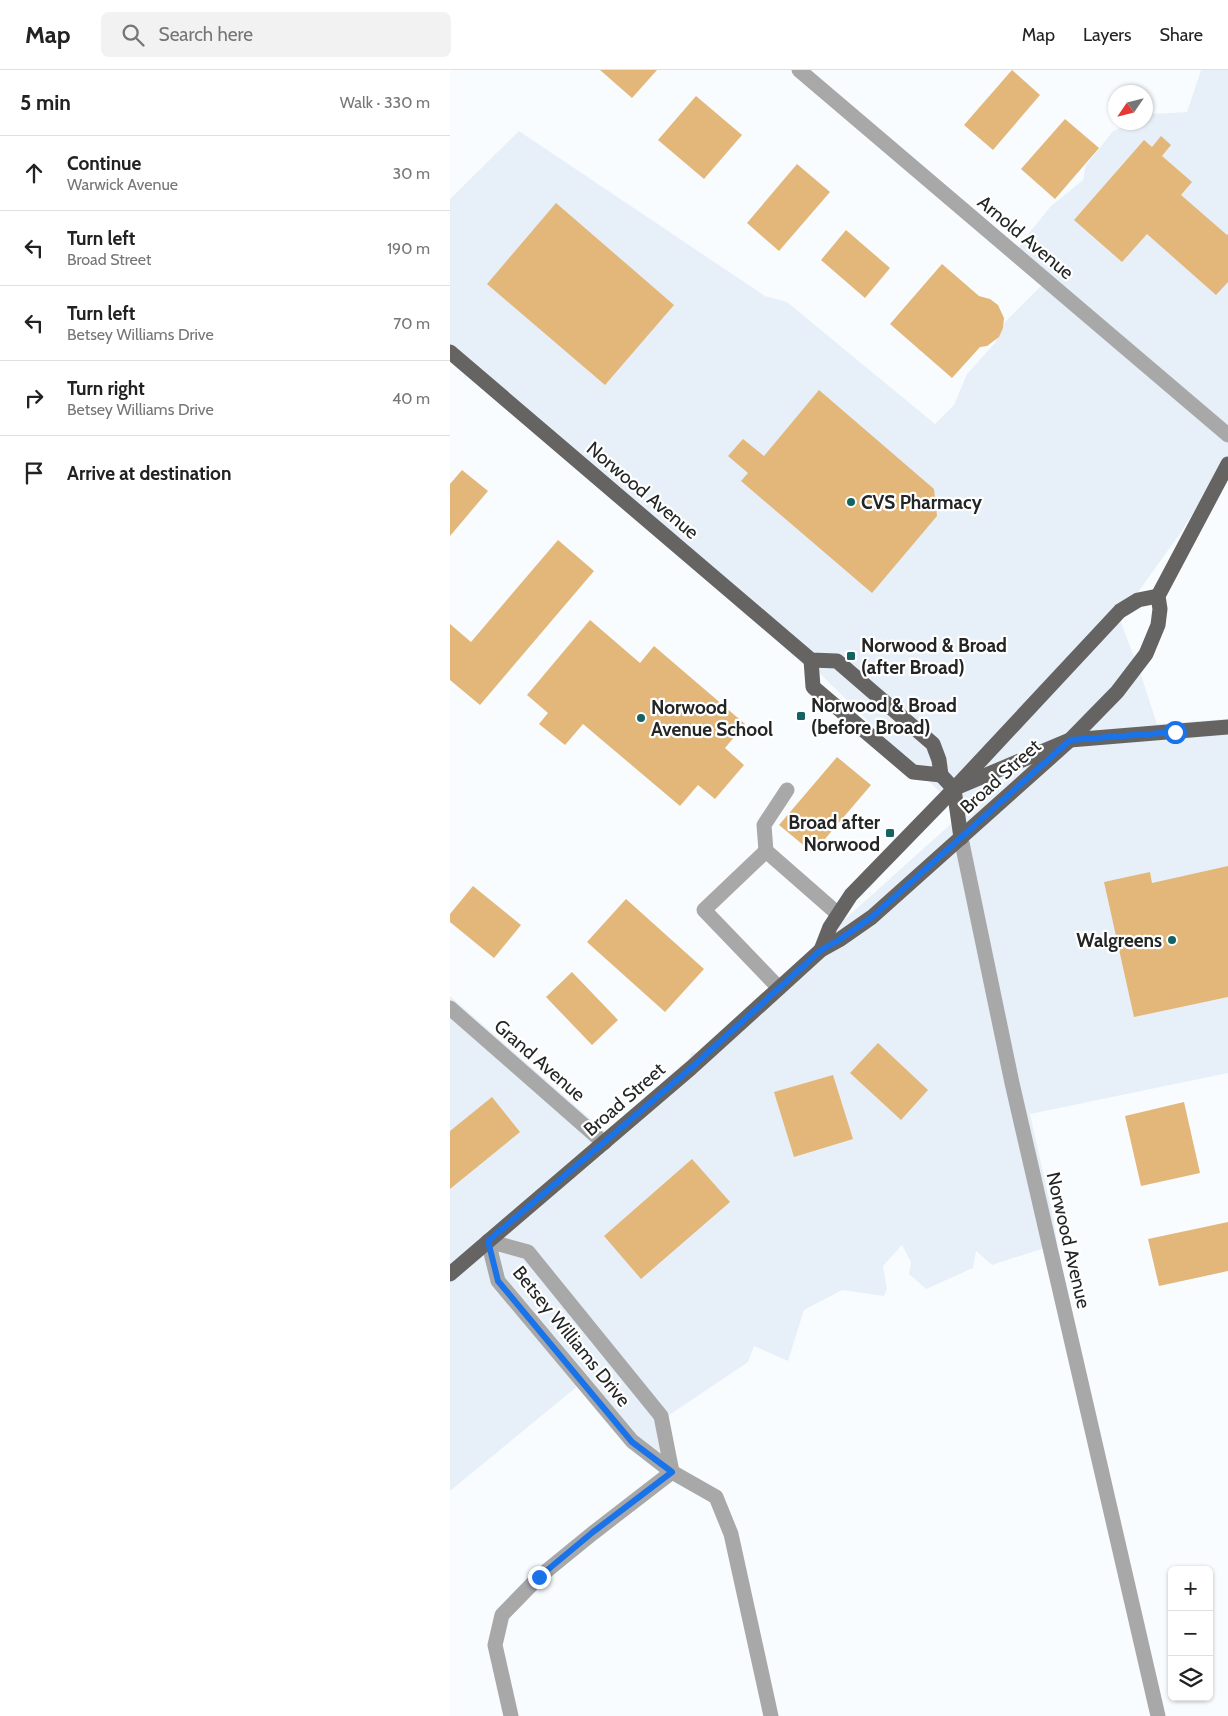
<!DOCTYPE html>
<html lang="en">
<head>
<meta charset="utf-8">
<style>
	:root { --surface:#fff; --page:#f2f2f2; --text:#222; --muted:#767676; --line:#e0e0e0 }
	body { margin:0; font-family:Cabin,sans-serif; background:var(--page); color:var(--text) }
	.controls { position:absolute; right:15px; bottom:15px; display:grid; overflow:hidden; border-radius:8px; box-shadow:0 1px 4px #0004 }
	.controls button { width:45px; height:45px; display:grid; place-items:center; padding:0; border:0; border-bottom:1px solid var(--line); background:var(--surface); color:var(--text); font:25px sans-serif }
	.compass { position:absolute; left:658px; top:15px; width:45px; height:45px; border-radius:50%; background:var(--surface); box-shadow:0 1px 4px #0004; rotate:235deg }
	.stop { position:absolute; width:15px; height:15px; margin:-11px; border:4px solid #1a73e8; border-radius:50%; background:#fff }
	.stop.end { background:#1a73e8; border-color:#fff; box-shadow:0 1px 5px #0008 }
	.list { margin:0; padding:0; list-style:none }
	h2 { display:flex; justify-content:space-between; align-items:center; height:65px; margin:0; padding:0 20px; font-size:21px }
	h2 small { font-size:16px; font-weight:400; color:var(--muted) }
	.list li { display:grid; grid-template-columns:32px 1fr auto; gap:15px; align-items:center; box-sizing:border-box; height:75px; padding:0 20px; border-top:1px solid var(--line) }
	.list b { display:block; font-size:19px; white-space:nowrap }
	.list p { margin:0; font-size:16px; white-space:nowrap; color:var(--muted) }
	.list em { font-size:16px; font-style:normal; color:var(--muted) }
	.icon { flex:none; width:28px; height:28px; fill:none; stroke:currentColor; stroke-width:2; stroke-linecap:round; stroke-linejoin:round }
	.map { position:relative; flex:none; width:778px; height:1646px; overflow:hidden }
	header { display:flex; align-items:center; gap:30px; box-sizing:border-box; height:70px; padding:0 25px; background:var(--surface); border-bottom:1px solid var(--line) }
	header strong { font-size:24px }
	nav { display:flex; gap:28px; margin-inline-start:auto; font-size:18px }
	.search { width:350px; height:45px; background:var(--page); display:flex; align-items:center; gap:12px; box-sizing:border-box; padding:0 18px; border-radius:8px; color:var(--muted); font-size:19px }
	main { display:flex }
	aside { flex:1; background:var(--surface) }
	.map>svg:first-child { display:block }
	.built { fill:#e7f0f8 }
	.building { fill:#e3b679 }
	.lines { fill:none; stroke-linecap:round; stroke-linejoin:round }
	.minor { stroke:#a9a8a8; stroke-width:15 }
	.major { stroke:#666463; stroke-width:15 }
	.route { stroke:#1a73e8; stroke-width:6 }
	.poi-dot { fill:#136361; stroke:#fff; stroke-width:2 }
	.labels { text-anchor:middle; stroke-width:4.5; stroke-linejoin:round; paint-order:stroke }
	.street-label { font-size:19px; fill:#242525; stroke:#fff }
	.poi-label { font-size:19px; font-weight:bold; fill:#242525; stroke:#fff; text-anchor:start }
</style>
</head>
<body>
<header>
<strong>Map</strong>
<div class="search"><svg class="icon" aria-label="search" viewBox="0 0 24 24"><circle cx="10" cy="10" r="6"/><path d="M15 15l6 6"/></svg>Search here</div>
<nav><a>Map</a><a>Layers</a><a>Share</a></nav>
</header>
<main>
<aside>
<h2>5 min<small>Walk · 330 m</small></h2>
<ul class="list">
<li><svg class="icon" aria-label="ahead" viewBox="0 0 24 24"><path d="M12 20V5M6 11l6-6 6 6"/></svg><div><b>Continue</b><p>Warwick Avenue</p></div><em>30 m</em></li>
<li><svg class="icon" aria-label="left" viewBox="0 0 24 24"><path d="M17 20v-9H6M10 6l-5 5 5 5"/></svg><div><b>Turn left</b><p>Broad Street</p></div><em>190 m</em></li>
<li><svg class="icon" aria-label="left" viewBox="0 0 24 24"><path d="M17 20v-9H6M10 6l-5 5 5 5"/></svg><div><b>Turn left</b><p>Betsey Williams Drive</p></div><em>70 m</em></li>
<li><svg class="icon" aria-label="right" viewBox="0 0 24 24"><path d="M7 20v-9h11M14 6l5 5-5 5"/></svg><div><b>Turn right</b><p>Betsey Williams Drive</p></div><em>40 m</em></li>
<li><svg class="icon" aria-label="arrive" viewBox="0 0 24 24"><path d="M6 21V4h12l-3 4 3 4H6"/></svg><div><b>Arrive at destination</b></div></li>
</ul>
</aside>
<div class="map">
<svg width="778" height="1646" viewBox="0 0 778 1646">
	<rect width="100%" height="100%" fill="#f9fcfe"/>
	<!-- built -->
	<path class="built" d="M751,0H778V388L729,465L676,539L670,550L691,605L707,654L778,649V1003L580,1044L604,1151L607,1174L542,1195L526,1181L523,1198L476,1219L459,1204L461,1192L452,1175L433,1196L437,1219L434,1226L392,1220L354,1240L338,1291L304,1276L298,1292L212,1350L216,1391L129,1315L0,1421V926L154,1061L169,1051L240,988L241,983L247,982L512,744L324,558L0,275V129L69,61L315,226L337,232L485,354L504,335L517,304L545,273L555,252L598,209L569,180L570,174L601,136L633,110L636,95L663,61L681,53L696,52V46L701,44L737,42Z"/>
	<!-- building -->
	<g class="building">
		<path d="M150,0H207L182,28Z"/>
		<path d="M562,0L590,25L543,80L514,55Z"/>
		<path d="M246,26L292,65L254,109L208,70Z"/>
		<path d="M615,49L649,78L605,129L571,99Z"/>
		<path d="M711,66L721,75L712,86L742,112L731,125L777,165L778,164V212L766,225L697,164L672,192L624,150L694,70L702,77Z"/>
		<path d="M347,94L380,122L329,181L297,153Z"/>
		<path d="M106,133L224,235L155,315L37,214Z"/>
		<path d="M396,160L440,198L415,228L371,190Z"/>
		<path d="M492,194L529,226L540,229L548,235L554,248L553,258L549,267L537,276L530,277L502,308L440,254Z"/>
		<path d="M369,320L484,419L487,446L422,523L291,411L298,403L278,386L293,369L314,386Z"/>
		<path d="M12,400L38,421L0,466V414Z"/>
		<path d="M108,470L144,501L30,635L0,610V554L21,572Z"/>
		<path d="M140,550L190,593L204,576L295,654L275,678L294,695L265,729L248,715L230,736L133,654L115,675L89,654L98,643L77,625Z"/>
		<path d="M387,687L421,715L363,783L329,755Z"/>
		<path d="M778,796V927L684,947L654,812L700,802L702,813Z"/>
		<path d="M23,816L71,855L44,888L0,852V844Z"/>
		<path d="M176,829L254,899L215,942L137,872Z"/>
		<path d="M122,902L168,950L142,975L96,927Z"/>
		<path d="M428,973L478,1020L451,1050L400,1003Z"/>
		<path d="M383,1005L403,1069L344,1087L324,1022Z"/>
		<path d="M42,1027L70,1062L0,1119V1061Z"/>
		<path d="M734,1032L750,1103L691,1116L675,1046Z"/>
		<path d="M242,1089L280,1132L191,1209L154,1166Z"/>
		<path d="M778,1152V1201L709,1216L698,1169Z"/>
	</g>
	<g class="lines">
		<!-- minor -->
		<g class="minor">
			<path d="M349,0L778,365"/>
			<path d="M511,768L562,1013L708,1646"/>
			<path d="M316,781L314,755L337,720"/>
			<path d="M329,918L254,840L316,781L388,844"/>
			<path d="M0,938L154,1073"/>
			<path d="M222,1402L211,1346L78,1182L38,1171L48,1211L182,1371L222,1402L266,1427L281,1464L321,1646"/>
			<path d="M61,1646L45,1575L52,1545L89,1507L143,1463L222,1402"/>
		</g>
		<!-- major -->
		<g class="major">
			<path d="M0,282L361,590L387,591L483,674L489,690L491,705L504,719L511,768"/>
			<path d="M361,590L363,617L463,702L491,705"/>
			<path d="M510,716L620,670L778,657"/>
			<path d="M371,880L380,857L401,825L504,719L670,541L688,530L708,526"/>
			<path d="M0,1204L241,998L371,880L389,870L422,847L620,670L667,622L696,584L708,555L710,539L708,526L778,394"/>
		</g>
	</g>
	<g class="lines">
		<!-- route -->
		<path class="route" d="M89,1507L143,1462L222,1402L182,1372L48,1211L38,1171L241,998L371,880L389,870L422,847L620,670L725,662"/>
	</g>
	<!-- markers -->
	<g class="poi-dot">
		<circle cx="401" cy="432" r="5"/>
		<rect x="396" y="581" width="10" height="10" rx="2.5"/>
		<rect x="346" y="641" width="10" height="10" rx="2.5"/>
		<circle cx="191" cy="648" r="5"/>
		<rect x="435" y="758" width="10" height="10" rx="2.5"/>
		<circle cx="722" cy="870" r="5"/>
	</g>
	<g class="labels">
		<!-- street labels -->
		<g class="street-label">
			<text transform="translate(576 167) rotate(40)" y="7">Arnold Avenue</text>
			<text transform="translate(193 420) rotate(40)" y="7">Norwood Avenue</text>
			<text transform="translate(550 706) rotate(-42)" y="7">Broad Street</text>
			<text transform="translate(90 990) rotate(41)" y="7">Grand Avenue</text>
			<text transform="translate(174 1029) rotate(-41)" y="7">Broad Street</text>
			<text transform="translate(619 1170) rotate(77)" y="7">Norwood Avenue</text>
			<text transform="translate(122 1266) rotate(51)" y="7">Betsey Williams Drive</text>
		</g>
		<!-- poi labels -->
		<g class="poi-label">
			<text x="411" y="439">CVS Pharmacy</text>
			<text x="411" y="582">Norwood &amp; Broad<tspan x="411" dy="22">(after Broad)</tspan></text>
			<text x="361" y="642">Norwood &amp; Broad<tspan x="361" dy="22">(before Broad)</tspan></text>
			<text x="201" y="644">Norwood<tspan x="201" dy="22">Avenue School</tspan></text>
			<text x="430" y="759" text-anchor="end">Broad after<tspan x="430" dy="22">Norwood</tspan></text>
			<text x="712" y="877" text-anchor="end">Walgreens</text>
		</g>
	</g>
</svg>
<div class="controls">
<button>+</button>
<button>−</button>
<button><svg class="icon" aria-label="layers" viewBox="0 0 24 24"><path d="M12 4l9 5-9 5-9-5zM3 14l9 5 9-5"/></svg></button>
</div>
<svg class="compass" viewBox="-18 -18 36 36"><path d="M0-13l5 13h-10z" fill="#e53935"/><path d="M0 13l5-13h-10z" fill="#767676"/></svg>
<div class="stop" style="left:725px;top:662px"></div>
<div class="stop end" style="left:89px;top:1507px"></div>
</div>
</main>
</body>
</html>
